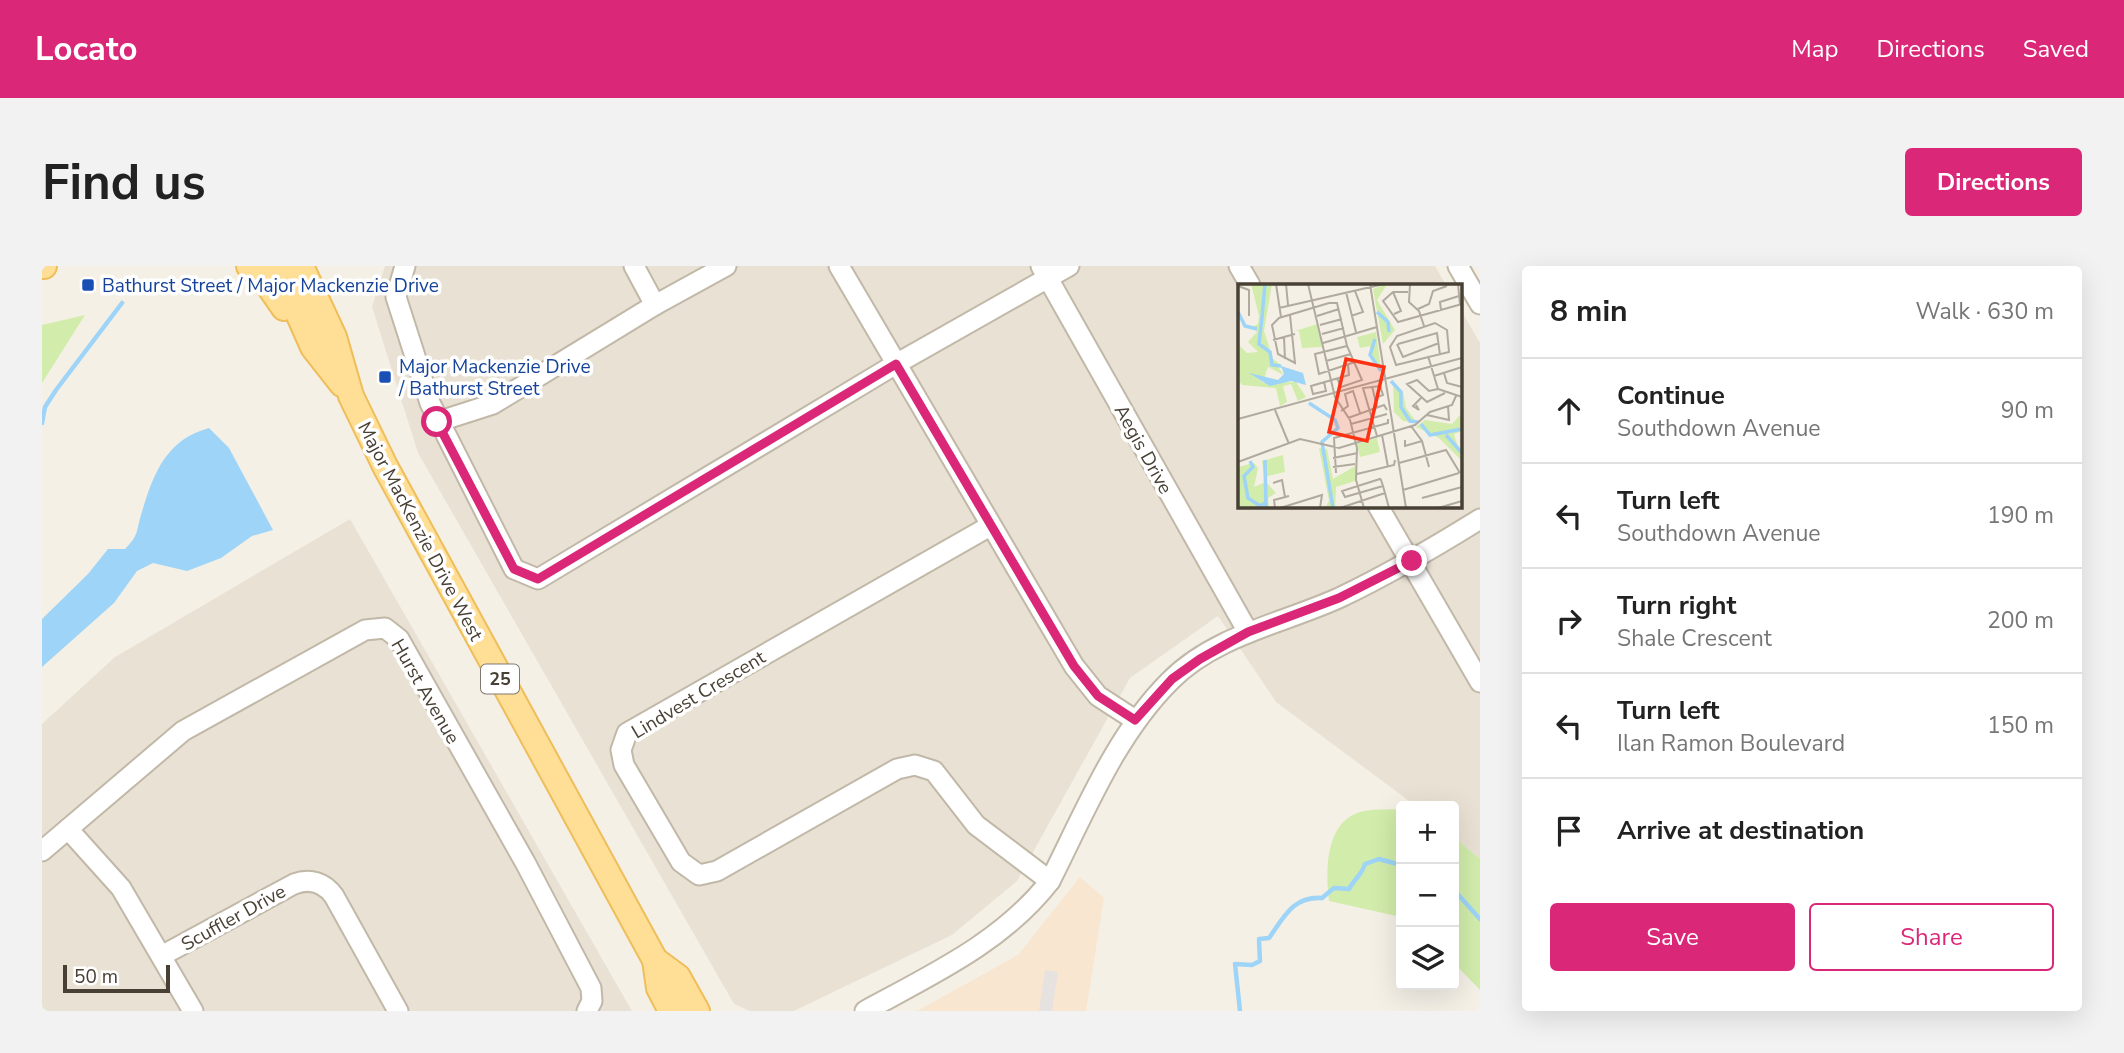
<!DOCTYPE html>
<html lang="en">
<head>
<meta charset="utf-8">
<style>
	:root { --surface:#fff; --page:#f2f2f2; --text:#222; --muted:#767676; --line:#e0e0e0; --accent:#db2777 }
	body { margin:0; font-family:"Nunito Sans",sans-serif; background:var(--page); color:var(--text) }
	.controls { position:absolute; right:21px; bottom:21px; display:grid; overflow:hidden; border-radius:7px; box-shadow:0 7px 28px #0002 }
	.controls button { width:63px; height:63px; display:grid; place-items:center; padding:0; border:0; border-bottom:2px solid var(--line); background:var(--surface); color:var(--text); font:35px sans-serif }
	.scale { position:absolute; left:21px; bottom:18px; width:107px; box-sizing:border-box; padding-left:7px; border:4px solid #484035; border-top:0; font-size:19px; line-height:24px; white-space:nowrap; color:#484035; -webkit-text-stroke:5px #fff; paint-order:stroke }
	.stop { position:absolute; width:21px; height:21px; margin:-16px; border:5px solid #db2777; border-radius:50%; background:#fff }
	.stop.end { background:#db2777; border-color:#fff; box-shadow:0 2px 7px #0008 }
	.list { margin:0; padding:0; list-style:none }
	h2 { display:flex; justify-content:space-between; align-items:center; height:91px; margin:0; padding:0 28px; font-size:30px }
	h2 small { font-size:23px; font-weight:400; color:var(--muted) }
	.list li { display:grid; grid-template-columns:46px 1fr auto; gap:21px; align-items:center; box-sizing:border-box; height:105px; padding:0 28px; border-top:2px solid var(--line) }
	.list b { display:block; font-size:26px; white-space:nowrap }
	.list p { margin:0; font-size:23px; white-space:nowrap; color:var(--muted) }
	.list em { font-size:23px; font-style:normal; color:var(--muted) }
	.actions { display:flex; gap:14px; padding:21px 28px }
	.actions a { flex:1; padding:16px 0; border:2px solid var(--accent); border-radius:7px; text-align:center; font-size:24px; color:var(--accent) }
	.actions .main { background:var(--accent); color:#fff }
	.icon { flex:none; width:38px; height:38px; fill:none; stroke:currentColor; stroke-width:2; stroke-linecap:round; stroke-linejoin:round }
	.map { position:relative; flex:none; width:1438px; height:745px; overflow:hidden; border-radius:7px }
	header { display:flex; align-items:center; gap:42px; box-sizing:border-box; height:98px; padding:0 35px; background:var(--accent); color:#fff }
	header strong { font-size:33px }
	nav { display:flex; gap:38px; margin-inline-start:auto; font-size:24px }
	.intro { display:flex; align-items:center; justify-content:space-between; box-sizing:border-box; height:168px; padding:0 42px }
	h1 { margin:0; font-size:49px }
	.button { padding:18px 32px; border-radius:7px; background:var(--accent); color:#fff; font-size:24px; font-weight:700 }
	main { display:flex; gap:42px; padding:0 42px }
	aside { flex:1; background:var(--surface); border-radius:7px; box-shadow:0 7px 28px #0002 }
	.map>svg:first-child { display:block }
	.residential { fill:#e9e2d4 }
	.commercial { fill:#f8e6d0 }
	.green { fill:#d1ecab }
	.parking { fill:#e5e2df }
	.water { fill:#9dd4f7 }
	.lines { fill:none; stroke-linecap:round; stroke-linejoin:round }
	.stream { stroke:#9dd4f7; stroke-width:4.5 }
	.minor-casing { stroke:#c1b8a8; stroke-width:23 }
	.major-casing { stroke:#eebe5b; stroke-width:28 }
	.minor { stroke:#fff; stroke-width:19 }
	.major { stroke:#ffde95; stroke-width:24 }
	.route { stroke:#db2777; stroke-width:9 }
	.transit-dot { fill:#1a4fb4; stroke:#fff; stroke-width:2.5 }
	.labels { text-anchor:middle; stroke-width:7; stroke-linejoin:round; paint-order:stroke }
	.shield { fill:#fff; stroke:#7f7972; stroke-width:2 }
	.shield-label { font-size:18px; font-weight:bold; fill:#484035 }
	.transit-label { font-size:19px; fill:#164399; stroke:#fff; text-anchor:start }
	.street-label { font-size:19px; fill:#484035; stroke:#fff }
	.inset-river { fill:none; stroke:#9dd4f7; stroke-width:3.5 }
	.inset-road { fill:none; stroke:#b0aa9f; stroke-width:2 }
	.view { fill:#ff3113; fill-opacity:0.15; stroke:#ff3113; stroke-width:3.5 }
	.inset-edge { fill:none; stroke:#484035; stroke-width:3.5 }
</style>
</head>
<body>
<header>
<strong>Locato</strong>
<nav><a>Map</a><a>Directions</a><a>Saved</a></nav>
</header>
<div class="intro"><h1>Find us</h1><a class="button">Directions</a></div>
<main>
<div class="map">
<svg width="1438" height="745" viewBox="0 0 1438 745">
	<rect width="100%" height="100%" fill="#f5f0e6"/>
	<!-- residential -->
	<g class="residential">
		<path d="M343,0H1393L1404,19H1198V240H1419V44L1438,77V593L1412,571V540H1374L1234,436L1176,350L1088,412L975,615L910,669L752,745H708L692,738L376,187L330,41Z"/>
		<path d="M308,253L590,745H0V458L73,391Z"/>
	</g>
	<!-- commercial -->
	<path class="commercial" d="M1038,611L1062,632L1044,745H875L976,689Z"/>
	<!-- green -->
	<g class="green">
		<path d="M43,49L0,117V59Z"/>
		<path d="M1359,543V651L1287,635C1284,607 1282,560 1315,547C1327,542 1347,544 1359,543Z"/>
		<path d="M1412,571L1438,593V724L1412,697Z"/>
	</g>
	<!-- parking -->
	<path class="parking" d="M1003,704L1016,706L1010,745H997Z"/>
	<!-- water -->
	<path class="water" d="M167,162L187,182L231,264L210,270L179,292L145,305L111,297L95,305L72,337L0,401V353L46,308L66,283H83C97,269 94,266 99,249C111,209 123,174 167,162Z"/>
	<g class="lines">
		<!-- stream -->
		<g class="stream">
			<path d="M0,157L3,141L14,124L80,37"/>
			<path d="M1412,624L1438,653"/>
			<path d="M1198,745L1193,698L1210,699L1218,695L1217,673L1227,672C1242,651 1251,630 1280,632L1292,622L1307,623C1312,613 1320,609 1323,598L1337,593L1359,599"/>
		</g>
		<defs>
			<g id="minor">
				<path d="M363,0L354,31L388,137L472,303L496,313L854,98L1027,0"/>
				<path d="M592,0L613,39"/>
				<path d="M797,0L1032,400L1056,430L1093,454"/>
				<path d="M999,0L1206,366"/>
				<path d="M1197,0L1208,19"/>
				<path d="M1416,0L1438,38"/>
				<path d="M395,156L451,138L613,39L684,0"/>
				<path d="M1336,240L1438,416"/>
				<path d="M948,260L585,467L579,484L582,499L639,596L657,609L675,605L855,503L873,499L892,505L934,559L1008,615"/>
				<path d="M26,563L79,622L151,745"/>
				<path d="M0,585L141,465L323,364L343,362L357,373L484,598L549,722L550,735L545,745"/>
				<path d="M121,689L252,618C268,612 282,616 292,630L356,745"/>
				<path d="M823,745C889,709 961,676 1008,615C1043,546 1073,470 1128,415C1173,369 1243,357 1299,331C1347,308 1393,281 1438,253"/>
			</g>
			<g id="major">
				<path d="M0,0H2"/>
				<path d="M207,0L224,16L242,42"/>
				<path d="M235,0L271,81L300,118"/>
				<path d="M259,0L292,71L309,130L343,200L613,694L617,722L629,745"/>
				<path d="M613,694L636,711L655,745"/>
			</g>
		</defs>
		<!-- minor casing -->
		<use href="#minor" class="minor-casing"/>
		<!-- major casing -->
		<use href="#major" class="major-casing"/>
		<!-- minor -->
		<use href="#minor" class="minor"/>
		<!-- major -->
		<use href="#major" class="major"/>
	</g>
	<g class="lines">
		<!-- route -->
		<path class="route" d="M395,156L472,303L496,313L854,98L1032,400L1056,430L1093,454L1130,413L1158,393L1206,366L1297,332L1370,295"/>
	</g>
	<!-- markers -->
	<g class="transit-dot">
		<rect x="39" y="12" width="14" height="14" rx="3.5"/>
		<rect x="336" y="104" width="14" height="14" rx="3.5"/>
	</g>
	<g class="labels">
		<!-- shield labels -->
		<rect class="shield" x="439" y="398.5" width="38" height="29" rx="5"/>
		<g class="shield-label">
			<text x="458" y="419">25</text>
		</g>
		<!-- transit labels -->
		<g class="transit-label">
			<text x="60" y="26">Bathurst Street / Major Mackenzie Drive</text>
			<text x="357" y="107">Major Mackenzie Drive<tspan x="357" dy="22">/ Bathurst Street</tspan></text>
		</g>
		<!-- street labels -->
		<g class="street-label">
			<text transform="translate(1102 183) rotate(61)" y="7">Aegis Drive</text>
			<text transform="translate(379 265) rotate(62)" y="7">Major MacKenzie Drive West</text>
			<text transform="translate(384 425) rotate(60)" y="7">Hurst Avenue</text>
			<text transform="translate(656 428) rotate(-31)" y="7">Lindvest Crescent</text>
			<text transform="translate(191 651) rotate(-29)" y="7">Scuffler Drive</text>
		</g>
	</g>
	<!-- overview -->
	<g transform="translate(1196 18)">
		<rect width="224" height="224" fill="#f5f0e6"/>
		<path d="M13,0H34L26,47L35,75L47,84L40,83L46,91L30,83L26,95L15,91L26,99L58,98L68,113L60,117L53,100L45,102L49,118L42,122L38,104L4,101L0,96V60L9,69L20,68L10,58L19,48L14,43L20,40L21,32ZM149,0L139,16L157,46L145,60L135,5ZM80,40L84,63L64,64L61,47H57ZM138,48L143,85L134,75L132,62L122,64L119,53ZM155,98L165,108L168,124L179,139L165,137L156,128ZM224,129V147L216,150L224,177L201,154L178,143L187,136L214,140ZM139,154L142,168L122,173L119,160ZM81,164L89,165L95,195L119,181L117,197L98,203L97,224H87L91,217ZM45,171L47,188L26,193L24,177ZM16,179L20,184L16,203L28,198L38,209L30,214L31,224H0V183Z" fill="#d1ecab"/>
		<path d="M43,82L65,89L68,101L53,97L32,102L11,89L40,96L46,90Z" fill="#9dd4f7"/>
		<path class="inset-river" d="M0,28L7,42L19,45M139,28L150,38L151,48M24,33L21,60L32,68L34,81L43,82M24,33L27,0M137,55L132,71L143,87M153,97L163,108V123L172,137L180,138M71,119L97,136L100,144L84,158L95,224M183,140L192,151L224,145M208,151L224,169M27,176L28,224M12,177L15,183L6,192L10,214L22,222L27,219"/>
		<path class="inset-road" d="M38,0L43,33M48,0L50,21M70,0L97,113L112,136L119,164L118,196L126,224M132,0L168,224M172,0L171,18L181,27L186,42M220,0L222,21M0,2L11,6V32M108,8L118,48M155,8L163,27L156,30M170,8H155L145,17L160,38L224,20M41,24L146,0M180,25L191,20L195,7L209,2M203,26L202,18L221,12M52,31L57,79L40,70L34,41L41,34L91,19H99L109,62L124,96L103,103L99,94M79,32L101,25M113,32L125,28L117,7M197,39L209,46L211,68L158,81L152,63L159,52ZM82,41L104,35M84,50L106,44M46,53L47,75M35,56L57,50M85,59L139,43M159,60L165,73L201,59M160,60L199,49L202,71M109,62L77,70L81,90L117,78M190,72L200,105L224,113M88,77L113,70M206,89L209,99L224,103M196,92L224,83M86,98L88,107L75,110L73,102L111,91L110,81M134,102L139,123M200,105L191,107L179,96L169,100L189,118L207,109M137,114L145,111L142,102L125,104L139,152M178,121L181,126L175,122L183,114M37,126L51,160M103,127L110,122L107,110L115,107L122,129M189,131L211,136L210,122M110,134L146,121L149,126M0,135L224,74M113,140L149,130M173,142L184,157L191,183M144,151L150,183M167,156V162L184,157M95,174L120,169M0,178L62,155L101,164L177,141L192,128L214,121L218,112M161,179L208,166L222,189M95,183L117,180M98,189L96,154L150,139V135M119,190L156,181L157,176M35,199L44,196L47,213M145,202L107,213L104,207L142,195L143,196L145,202L147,209L151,224M165,206L221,189M184,214L224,203M37,224L36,216L51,212M42,224L84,211L82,224M102,224L147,209M200,224L224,217"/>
		<path class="view" d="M108,75L146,83L129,157L91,148Z"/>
		<rect width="224" height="224" class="inset-edge"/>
	</g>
</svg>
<div class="controls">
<button>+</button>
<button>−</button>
<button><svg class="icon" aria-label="layers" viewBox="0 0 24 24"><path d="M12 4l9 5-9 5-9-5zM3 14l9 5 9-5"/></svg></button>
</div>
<div class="scale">50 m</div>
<div class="stop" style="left:395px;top:156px"></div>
<div class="stop end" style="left:1370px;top:295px"></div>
</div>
<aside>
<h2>8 min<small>Walk · 630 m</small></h2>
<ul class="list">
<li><svg class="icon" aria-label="ahead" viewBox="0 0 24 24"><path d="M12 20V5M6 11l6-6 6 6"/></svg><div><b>Continue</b><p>Southdown Avenue</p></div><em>90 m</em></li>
<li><svg class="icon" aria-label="left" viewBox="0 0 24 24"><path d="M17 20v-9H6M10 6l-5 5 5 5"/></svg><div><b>Turn left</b><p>Southdown Avenue</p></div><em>190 m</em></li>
<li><svg class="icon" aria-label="right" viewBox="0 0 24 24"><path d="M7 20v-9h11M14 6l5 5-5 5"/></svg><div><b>Turn right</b><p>Shale Crescent</p></div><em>200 m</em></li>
<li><svg class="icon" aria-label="left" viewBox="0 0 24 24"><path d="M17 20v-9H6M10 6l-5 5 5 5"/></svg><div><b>Turn left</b><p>Ilan Ramon Boulevard</p></div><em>150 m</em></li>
<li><svg class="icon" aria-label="arrive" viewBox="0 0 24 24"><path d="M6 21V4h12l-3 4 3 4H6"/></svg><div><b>Arrive at destination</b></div></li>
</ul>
<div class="actions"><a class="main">Save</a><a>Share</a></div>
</aside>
</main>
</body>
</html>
